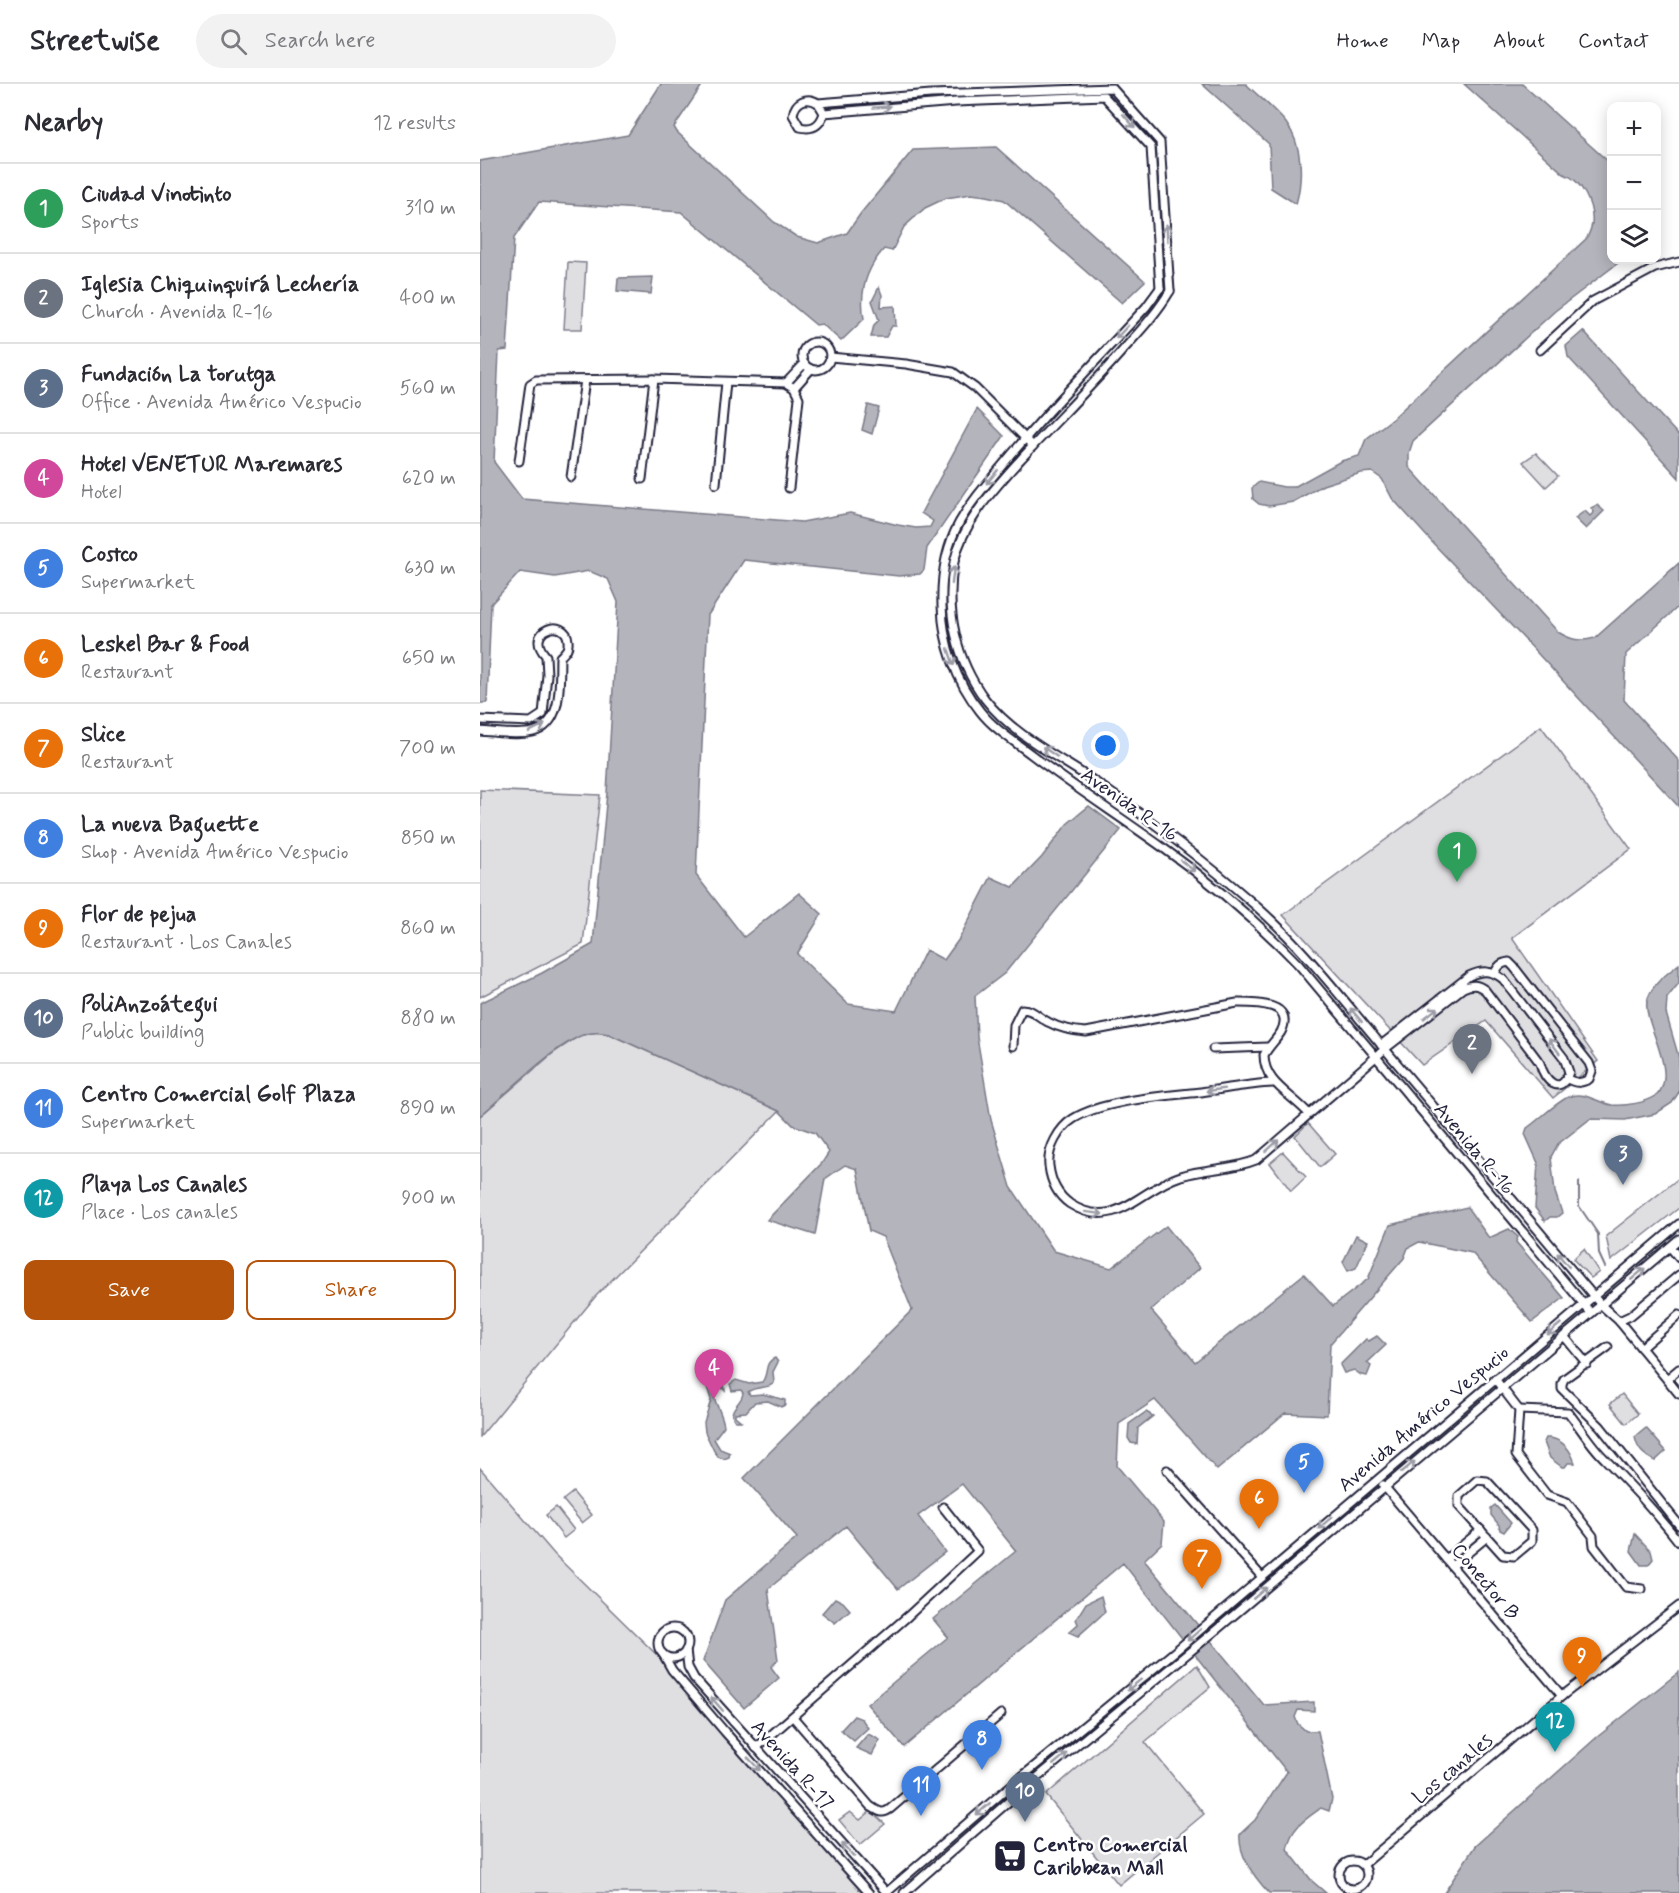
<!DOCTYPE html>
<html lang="en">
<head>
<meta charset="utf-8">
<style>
	:root { --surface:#fff; --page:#f2f2f3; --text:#2b2b33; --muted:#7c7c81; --line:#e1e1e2; --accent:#b45309 }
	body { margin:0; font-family:Mynerve,sans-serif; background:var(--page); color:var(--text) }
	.controls { position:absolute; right:18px; top:18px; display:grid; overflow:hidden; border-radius:12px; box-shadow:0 3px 15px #0003 }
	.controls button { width:54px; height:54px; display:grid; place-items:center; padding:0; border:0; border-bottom:2px solid var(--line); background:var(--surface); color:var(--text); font:30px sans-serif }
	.you { position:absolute; left:626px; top:662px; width:21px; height:21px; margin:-15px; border:4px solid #fff; border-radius:50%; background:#1a73e8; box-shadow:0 0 0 9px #1a73e833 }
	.badge { display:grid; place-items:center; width:39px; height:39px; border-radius:50%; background:var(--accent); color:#fff; font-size:20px; font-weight:700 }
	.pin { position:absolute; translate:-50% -50px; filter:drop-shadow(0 2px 3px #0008) }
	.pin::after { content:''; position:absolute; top:32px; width:21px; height:18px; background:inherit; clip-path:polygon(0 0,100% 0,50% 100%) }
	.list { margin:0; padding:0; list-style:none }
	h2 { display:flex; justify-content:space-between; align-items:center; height:78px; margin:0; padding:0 24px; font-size:26px }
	h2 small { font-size:20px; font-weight:400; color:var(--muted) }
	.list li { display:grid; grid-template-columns:39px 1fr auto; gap:18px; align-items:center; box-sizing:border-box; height:90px; padding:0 24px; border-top:2px solid var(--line) }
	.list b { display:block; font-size:22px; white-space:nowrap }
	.list p { margin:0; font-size:20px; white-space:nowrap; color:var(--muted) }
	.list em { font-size:20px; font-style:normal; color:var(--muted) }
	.actions { display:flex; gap:12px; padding:18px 24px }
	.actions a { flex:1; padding:14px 0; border:2px solid var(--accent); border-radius:12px; text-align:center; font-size:21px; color:var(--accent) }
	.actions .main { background:var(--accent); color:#fff }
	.icon { flex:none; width:33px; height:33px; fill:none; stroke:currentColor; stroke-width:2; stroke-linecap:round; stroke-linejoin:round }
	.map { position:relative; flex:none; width:1199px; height:1809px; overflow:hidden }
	header { display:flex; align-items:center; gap:36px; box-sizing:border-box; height:84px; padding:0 30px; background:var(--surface); border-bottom:2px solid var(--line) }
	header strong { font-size:28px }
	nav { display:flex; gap:33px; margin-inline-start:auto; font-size:21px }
	.search { width:420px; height:54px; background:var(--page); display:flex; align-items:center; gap:15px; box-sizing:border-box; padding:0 21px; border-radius:33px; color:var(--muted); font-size:22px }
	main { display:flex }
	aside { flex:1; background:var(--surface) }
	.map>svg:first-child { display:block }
	.green { fill:#dfdfe2; stroke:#80808e; stroke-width:1.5 }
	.water { fill:#b4b4bc; stroke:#7a7a88; stroke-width:1.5 }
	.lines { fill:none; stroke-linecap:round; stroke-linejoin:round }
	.stream { stroke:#7a7a88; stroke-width:2 }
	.street-casing { stroke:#22223b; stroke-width:11 }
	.street { stroke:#fff; stroke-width:7 }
	.oneway { stroke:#9c9ca7 }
	.labels { text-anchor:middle; stroke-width:5; stroke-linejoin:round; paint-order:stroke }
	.street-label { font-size:20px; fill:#22223b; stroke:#fff }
	.poi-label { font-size:20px; font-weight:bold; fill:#22223b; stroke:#fff; text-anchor:start }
</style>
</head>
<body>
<header>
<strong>Streetwise</strong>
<div class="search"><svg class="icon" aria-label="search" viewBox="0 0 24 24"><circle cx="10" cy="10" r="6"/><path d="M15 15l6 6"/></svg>Search here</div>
<nav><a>Home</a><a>Map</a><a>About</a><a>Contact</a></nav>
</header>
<main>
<aside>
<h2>Nearby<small>12 results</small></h2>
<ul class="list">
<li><span class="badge" style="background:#2e9e5b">1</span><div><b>Ciudad Vinotinto</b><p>Sports</p></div><em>310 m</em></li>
<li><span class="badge" style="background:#6b7280">2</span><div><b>Iglesia Chiquinquirá Lechería</b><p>Church · Avenida R-16</p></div><em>400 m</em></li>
<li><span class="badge" style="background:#5c6f8a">3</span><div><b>Fundación La torutga</b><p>Office · Avenida Américo Vespucio</p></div><em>560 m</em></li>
<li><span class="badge" style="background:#d1479c">4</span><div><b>Hotel VENETUR Maremares</b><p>Hotel</p></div><em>620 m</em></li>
<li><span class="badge" style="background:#3f7fe0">5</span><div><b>Costco</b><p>Supermarket</p></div><em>630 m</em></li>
<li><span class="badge" style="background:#e8710a">6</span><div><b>Leskel Bar &amp; Food</b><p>Restaurant</p></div><em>650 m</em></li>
<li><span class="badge" style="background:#e8710a">7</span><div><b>Slice</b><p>Restaurant</p></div><em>700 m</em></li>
<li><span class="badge" style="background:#3f7fe0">8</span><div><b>La nueva Baguette</b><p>Shop · Avenida Américo Vespucio</p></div><em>850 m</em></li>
<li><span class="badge" style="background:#e8710a">9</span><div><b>Flor de pejua</b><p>Restaurant · Los Canales</p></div><em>860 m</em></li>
<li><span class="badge" style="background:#5c6f8a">10</span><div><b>PoliAnzoátegui</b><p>Public building</p></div><em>880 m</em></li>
<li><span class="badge" style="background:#3f7fe0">11</span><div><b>Centro Comercial Golf Plaza</b><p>Supermarket</p></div><em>890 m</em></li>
<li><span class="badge" style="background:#0f9aa8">12</span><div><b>Playa Los Canales</b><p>Place · Los canales</p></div><em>900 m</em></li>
</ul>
<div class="actions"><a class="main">Save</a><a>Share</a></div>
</aside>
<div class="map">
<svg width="1199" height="1809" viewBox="0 0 1199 1809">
	<rect width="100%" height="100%" fill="#fff"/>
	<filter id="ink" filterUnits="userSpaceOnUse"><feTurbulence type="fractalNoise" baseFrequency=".0167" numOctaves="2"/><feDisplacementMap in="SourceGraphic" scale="12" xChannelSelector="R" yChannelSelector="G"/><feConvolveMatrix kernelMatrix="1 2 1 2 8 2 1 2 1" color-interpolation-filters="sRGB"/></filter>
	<g filter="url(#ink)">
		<!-- green -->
		<g class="green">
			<path d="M88,178L106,179L102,245H84Z"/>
			<path d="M1056,369L1078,392L1066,403L1043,378Z"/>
			<path d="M1061,642L1151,765L1032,854L1118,977L1073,1014L1006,937L942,981L803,831Z"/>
			<path d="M0,706L120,711L103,860L0,913Z"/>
			<path d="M117,948L129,950L299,1027L115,1213L0,1353V1032L72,970L99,952Z"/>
			<path d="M828,1039L855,1070L840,1083L815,1052Z"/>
			<path d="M803,1068L826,1093L811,1107L790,1079Z"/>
			<path d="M1199,1094V1124L1131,1177L1126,1152Z"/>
			<path d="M1104,1165L1119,1188L1111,1194L1093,1175Z"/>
			<path d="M1142,1310L1158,1330L1146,1340L1130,1320Z"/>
			<path d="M0,1384L75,1471L181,1575L389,1809H0Z"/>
			<path d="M93,1408L112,1431L102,1439L83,1416Z"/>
			<path d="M76,1423L94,1446L84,1454L66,1431Z"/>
			<path d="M717,1581L730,1603L665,1658L724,1730L639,1801L566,1711Z"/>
			<path d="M391,1727L405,1740L380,1761L359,1736L370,1728L380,1736Z"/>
		</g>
		<!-- water -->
		<g class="water">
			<path d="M181,0H223L194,43L197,48L294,138L317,153L338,159L367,149L381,129L433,66L516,63L665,197L642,219L524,116L507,112L491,110L466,114L445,124L424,143L412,167L404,165C386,185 379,208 384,235L361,257L342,240L336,241L201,128L59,118L34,154L27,266L19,267L14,378L42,415L322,438L370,429L418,441L436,444L450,443L453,437L441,429L497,325L524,352L447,464L444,486L440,490L419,492L264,476L228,531L216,791L264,853L319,809L342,830L317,870L368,920L416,927L446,866L464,876L479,855L511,793L533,803L562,773L587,740L609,722L641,746L525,889L495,912L497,953L511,1036L531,1103L574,1167L631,1184L686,1142L720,1184L671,1226L715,1278L824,1190L853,1222L888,1195L910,1141L987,1123L1009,1154L1029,1145L1038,1153L1036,1158L1084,1214L1052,1238L992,1169L939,1158L928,1164L924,1174L850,1260L847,1331L805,1329L737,1386L675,1316L639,1340L637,1382L684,1438L682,1459L664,1476L784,1621L834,1618V1627L818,1626L815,1633L818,1640L826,1647H838L852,1715L849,1727L841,1724C824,1736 811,1744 807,1765L832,1797L846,1809H789C774,1793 758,1772 760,1750L775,1736L807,1688L643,1479L424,1663L387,1620L468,1553L453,1535L536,1467L482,1400L438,1432L465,1468L418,1505L366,1442L288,1505L298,1576L291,1583L299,1594L264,1624L223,1577L245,1516L317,1454L264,1394L432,1226L403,1153L389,1147L377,1085L365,1081L345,1095L335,1151L287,1136L342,1079L349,1068L335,1049L313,1041L299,1027L129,950C118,948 108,948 98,953C63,971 30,1007 0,1032V919L62,889L113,860L127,709L138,518L128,495L109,487L75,493L40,488L11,520L7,619H0V77L148,51Z"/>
			<path d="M722,0H766C779,13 795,25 806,39C823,61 823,95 816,120L791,104L789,60Z"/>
			<path d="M984,0H1042L1131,80L1132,176H1142L1075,227L933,357L929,369V383L1078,548C1091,556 1100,558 1115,554L1199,479V522L1146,570L1144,616L1199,677V723L1048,559L951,457L912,414L902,395L892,388L881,389L843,401L813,418L789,422L779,420L773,415L772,404L779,398L804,403H814L861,377L879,372L886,355L912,335L1107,154C1109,150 1111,145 1112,140C1114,122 1102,96 1084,90Z"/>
			<path d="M173,193L171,210L137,207L138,194Z"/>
			<path d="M399,203L402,211L401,223L415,222L416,242H412L406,253H391L394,241L399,236L392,217Z"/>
			<path d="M1103,247L1199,352V394L1088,273L1086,262Z"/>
			<path d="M388,321L399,324L392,350L382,346Z"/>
			<path d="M1117,421L1124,427L1106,445L1095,434L1105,427L1110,432L1114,428L1111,424Z"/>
			<path d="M1199,880V899L1187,914L1186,929L1199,974V1008L1192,1019L1175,1030L1145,1036L1110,1035L1078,1060L1071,1073L1075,1108L1082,1129L1077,1133H1070L1065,1137L1055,1124L1058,1079L1045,1050L1047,1044C1060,1035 1074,1020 1088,1013C1104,1006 1117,1019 1132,1021C1145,1022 1167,1019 1177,1011C1199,989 1163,939 1167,918C1170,901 1187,890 1199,880Z"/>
			<path d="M876,1151L888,1157L876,1184L868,1187L863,1178Z"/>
			<path d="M897,1252L906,1261L887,1279L891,1282L887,1292L881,1291L874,1286L864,1289L860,1281L886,1255L889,1257Z"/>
			<path d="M295,1274L298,1278L293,1288L294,1299C287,1306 277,1301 268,1308L270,1311L283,1310L305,1316V1321L301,1323L288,1317L275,1318L266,1328L255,1329V1332L261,1337H255C246,1325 262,1320 263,1309L261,1306L252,1307L250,1300L256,1296L269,1300L282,1298C289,1290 283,1279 295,1274Z"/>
			<path d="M240,1297L244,1300L245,1307L238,1300L232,1303C230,1312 243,1329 244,1342L234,1355L240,1365L250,1369L249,1373L244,1375L238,1373L234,1367L225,1348L224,1338L231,1316L227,1303L232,1298Z"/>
			<path d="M666,1328L673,1332L658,1344L657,1360L651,1359L648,1354L649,1340Z"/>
			<path d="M1166,1344L1186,1367L1175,1377C1163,1371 1157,1365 1155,1353Z"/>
			<path d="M1070,1354C1083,1356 1091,1367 1095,1379H1088L1085,1383H1082L1070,1374L1064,1358L1066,1354Z"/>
			<path d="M1015,1421L1031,1439L1024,1448L1020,1446L1019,1441L1011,1431V1424Z"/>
			<path d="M1155,1450L1171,1467L1173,1475L1168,1481H1161L1151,1467Z"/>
			<path d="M621,1512L625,1528L598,1552L589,1548L598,1540L596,1535L606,1519Z"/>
			<path d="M355,1514L363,1518L370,1526L355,1539L342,1529Z"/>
			<path d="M1199,1588V1809H964L995,1762L1116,1654Z"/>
			<path d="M374,1632L382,1635L388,1644L374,1657L361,1646Z"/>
			<path d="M388,1650L400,1656L392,1671L376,1664Z"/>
		</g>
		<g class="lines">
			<!-- stream -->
			<path class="stream" d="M1099,1098V1122L1118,1150L1119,1170L1125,1183"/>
			<defs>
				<g id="street">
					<path d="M338,19L344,29C340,42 332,46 320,43L313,31C315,17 327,12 338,19L451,10L632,4L680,58L690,207"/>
					<path d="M344,29L476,18L624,12L671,63L680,204"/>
					<path d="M680,204L666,223C621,272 574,320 531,371C513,393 493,414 479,439C465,465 461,494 462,522C463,560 476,597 500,627C514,645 534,657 552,671C594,703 639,732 682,763C731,798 777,837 819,881L1111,1229"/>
					<path d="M690,207C677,229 660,247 643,266C610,304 574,339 540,376C513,406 483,438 474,478C465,526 476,576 505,615C532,650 577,672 614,697C668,734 727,779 776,822C824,864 863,916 904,964C977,1050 1049,1135 1121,1221L1139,1237L1199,1310"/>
					<circle cx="336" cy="272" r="14"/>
					<path d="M1060,266L1113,217L1175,184L1199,178"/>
					<path d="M350,273L426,280L473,288L495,304L553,362"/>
					<path d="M306,299L324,280"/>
					<path d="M314,304L331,285"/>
					<path d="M39,377L50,300L56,296L174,295L306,299L314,304L319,314L309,404"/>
					<path d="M91,393L105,296"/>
					<path d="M162,395L174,295"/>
					<path d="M236,400L246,298"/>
					<path d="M0,636L51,638L63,630L67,591L66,572C42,546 87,532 88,557C89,565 85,568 80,573C79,597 84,640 53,648C37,652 16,648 0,647"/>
					<path d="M1015,889C1018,882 1021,879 1029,878L1034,883L1109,979L1112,987L1109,995C1100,1000 1096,999 1087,995"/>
					<path d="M533,962L534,941L542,925C553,925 558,933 568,938C579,944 593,947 606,948L757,919C774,919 816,918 801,948C796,956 789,962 784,971C784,999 811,1010 828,1029"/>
					<path d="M733,965L788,963"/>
					<path d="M793,999C769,1000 745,1005 721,1008C685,1012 623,1016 593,1035C579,1044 567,1065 569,1082C571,1098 577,1111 590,1120C635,1149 661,1104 701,1092C725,1084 752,1086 776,1076L905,965L983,904C992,900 997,900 1005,906L1060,979C1064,997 1081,1013 1089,988L1084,974L1023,895C1011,886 1002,886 989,892L901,961"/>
					<path d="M1190,1163L1199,1174"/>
					<path d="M1139,1237L1150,1232L1199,1191"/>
					<path d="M1084,1252L1107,1280"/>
					<path d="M1128,1263L1084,1295L1082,1300V1305L1120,1342L1199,1441"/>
					<path d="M1161,1264L1199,1231"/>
					<path d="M1015,1295L1039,1326L1036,1371L1067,1411L1087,1418L1113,1452L1114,1462L1146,1503L1162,1505"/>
					<path d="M1187,1295L1199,1285"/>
					<path d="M1039,1326L1088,1328C1100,1343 1111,1362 1125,1375C1151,1402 1176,1428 1199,1458"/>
					<path d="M687,1386L782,1493"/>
					<path d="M997,1396L1007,1397L1052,1446V1457L1034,1472L1023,1471L979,1422V1412Z"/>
					<path d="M903,1401L1082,1612"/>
					<path d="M966,1475L1001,1446"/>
					<path d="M972,1482L1007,1453"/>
					<circle cx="193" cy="1559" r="15"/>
					<path d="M206,1566L208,1583L214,1594L407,1809"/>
					<path d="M183,1570L192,1586L245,1648L389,1809"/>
					<path d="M313,1633L390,1722C398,1727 402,1731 410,1725L521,1630"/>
					<path d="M276,1664L428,1532L498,1467L463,1423"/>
					<circle cx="873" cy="1791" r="14"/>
					<path d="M883,1781L1082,1612L1199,1522"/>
					<path d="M406,1809L528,1704L699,1564L1199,1140"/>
					<path d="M424,1809L535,1712L735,1547L1199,1155"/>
				</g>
			</defs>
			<!-- street casing -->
			<use href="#street" class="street-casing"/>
			<!-- street -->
			<use href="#street" class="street"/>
		</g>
		<!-- one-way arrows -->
		<defs><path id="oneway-shaft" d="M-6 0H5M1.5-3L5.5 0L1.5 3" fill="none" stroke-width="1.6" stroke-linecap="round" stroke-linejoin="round" transform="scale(1.5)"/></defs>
		<g class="oneway">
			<use href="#oneway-shaft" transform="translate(402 23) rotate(-4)"/>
			<use href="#oneway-shaft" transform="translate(649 37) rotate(48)"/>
			<use href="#oneway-shaft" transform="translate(687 149) rotate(-94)"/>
			<use href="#oneway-shaft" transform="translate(642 248) rotate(133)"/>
			<use href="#oneway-shaft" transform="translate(512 393) rotate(130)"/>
			<use href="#oneway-shaft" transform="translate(473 491) rotate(-83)"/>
			<use href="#oneway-shaft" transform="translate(471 573) rotate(71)"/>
			<use href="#oneway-shaft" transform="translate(57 644) rotate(-26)"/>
			<use href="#oneway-shaft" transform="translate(570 668) rotate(-146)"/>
			<use href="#oneway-shaft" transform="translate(708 782) rotate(38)"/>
			<use href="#oneway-shaft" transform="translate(951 929) rotate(-38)"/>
			<use href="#oneway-shaft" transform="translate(876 931) rotate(-130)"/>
			<use href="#oneway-shaft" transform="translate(1074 962) rotate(-127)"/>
			<use href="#oneway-shaft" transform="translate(735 1006) rotate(172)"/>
			<use href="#oneway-shaft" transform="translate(792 1062) rotate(-42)"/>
			<use href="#oneway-shaft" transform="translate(614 1129) rotate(7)"/>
			<use href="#oneway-shaft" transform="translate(1083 1176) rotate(-130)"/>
			<use href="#oneway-shaft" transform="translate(1158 1190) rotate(-40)"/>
			<use href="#oneway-shaft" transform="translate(1074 1245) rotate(140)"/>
			<use href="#oneway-shaft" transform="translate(928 1383) rotate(-40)"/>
			<use href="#oneway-shaft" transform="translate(845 1439) rotate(139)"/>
			<use href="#oneway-shaft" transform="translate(780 1509) rotate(-40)"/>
			<use href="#oneway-shaft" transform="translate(714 1551) rotate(139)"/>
			<use href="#oneway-shaft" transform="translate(654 1601) rotate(141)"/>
			<use href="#oneway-shaft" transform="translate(237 1620) rotate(-131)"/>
			<use href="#oneway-shaft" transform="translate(580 1675) rotate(-40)"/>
			<use href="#oneway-shaft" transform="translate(274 1680) rotate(47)"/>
			<use href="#oneway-shaft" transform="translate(503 1725) rotate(139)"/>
			<use href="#oneway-shaft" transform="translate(368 1766) rotate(-133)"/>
		</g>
	</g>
	<!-- icons -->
	<defs>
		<symbol id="supermarket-square" viewBox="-11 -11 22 22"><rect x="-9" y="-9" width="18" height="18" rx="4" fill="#22223b" stroke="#fff"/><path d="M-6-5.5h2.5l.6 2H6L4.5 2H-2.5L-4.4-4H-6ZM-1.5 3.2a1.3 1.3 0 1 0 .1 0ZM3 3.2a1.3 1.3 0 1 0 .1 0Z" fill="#fff"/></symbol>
	</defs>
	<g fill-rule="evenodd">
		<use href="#supermarket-square" x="511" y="1753" width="38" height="38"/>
	</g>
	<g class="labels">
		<!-- street labels -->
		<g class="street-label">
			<text transform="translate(650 720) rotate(35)" y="7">Avenida R-16</text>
			<text transform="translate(995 1064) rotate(50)" y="7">Avenida R-16</text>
			<text transform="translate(943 1334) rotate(-40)" y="7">Avenida Américo Vespucio</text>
			<text transform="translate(1006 1497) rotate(50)" y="7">Conector B</text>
			<text transform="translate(313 1680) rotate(48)" y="7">Avenida R-17</text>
			<text transform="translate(972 1684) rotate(-40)" y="7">Los canales</text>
		</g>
		<!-- poi labels -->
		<g class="poi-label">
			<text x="553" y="1767">Centro Comercial<tspan x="553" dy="23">Caribbean Mall</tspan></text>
		</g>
	</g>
</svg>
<div class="controls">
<button>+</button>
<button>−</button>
<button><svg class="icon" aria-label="layers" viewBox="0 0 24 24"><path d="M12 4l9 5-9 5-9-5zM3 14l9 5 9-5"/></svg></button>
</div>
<div class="you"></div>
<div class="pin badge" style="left:977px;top:798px;background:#2e9e5b">1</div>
<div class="pin badge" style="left:992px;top:990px;background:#6b7280">2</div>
<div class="pin badge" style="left:1143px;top:1101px;background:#5c6f8a">3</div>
<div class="pin badge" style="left:234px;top:1315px;background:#d1479c">4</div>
<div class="pin badge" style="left:824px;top:1409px;background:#3f7fe0">5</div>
<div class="pin badge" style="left:779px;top:1445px;background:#e8710a">6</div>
<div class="pin badge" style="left:722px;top:1505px;background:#e8710a">7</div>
<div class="pin badge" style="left:502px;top:1686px;background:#3f7fe0">8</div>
<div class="pin badge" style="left:1102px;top:1603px;background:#e8710a">9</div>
<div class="pin badge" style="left:545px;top:1738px;background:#5c6f8a">10</div>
<div class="pin badge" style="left:441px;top:1732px;background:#3f7fe0">11</div>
<div class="pin badge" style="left:1075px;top:1668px;background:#0f9aa8">12</div>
</div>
</main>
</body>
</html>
